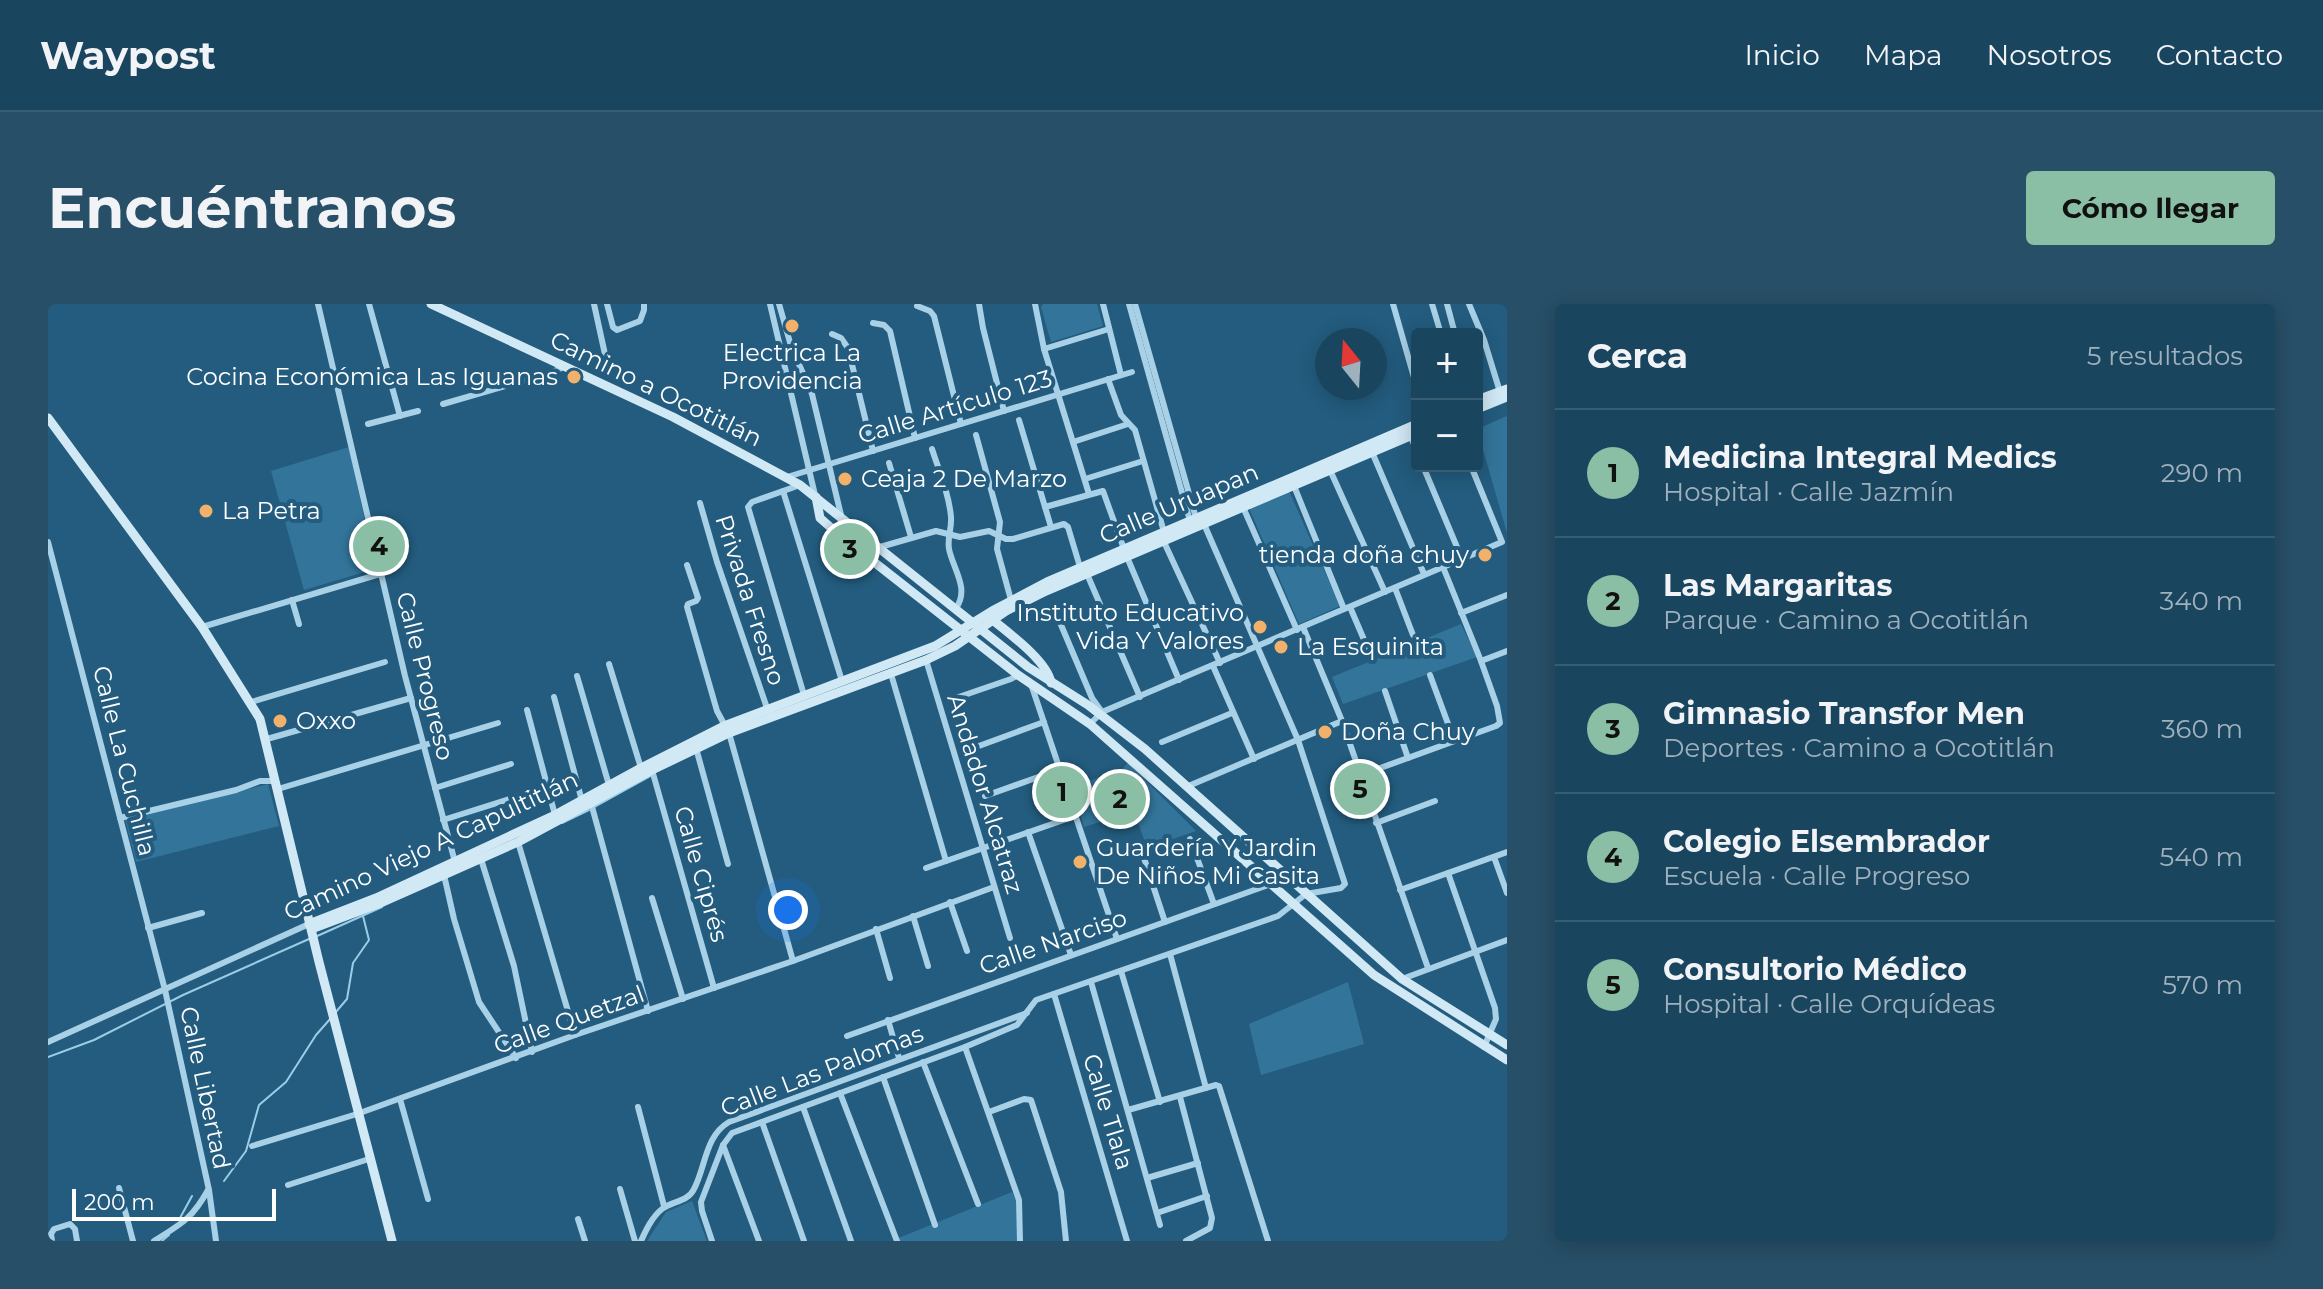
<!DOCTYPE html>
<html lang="es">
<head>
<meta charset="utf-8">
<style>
	:root { --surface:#1a455e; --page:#274f67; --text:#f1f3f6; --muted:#9fb1bc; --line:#385d73; --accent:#8abfa5 }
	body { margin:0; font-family:Montserrat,sans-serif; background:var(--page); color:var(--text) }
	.controls { position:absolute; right:24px; top:24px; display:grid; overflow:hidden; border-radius:8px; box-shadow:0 4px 20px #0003 }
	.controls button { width:72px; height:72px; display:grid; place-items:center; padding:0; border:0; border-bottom:2px solid var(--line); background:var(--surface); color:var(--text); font:40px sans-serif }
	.compass { position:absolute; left:1267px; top:24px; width:72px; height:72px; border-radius:50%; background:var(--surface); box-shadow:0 4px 20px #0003; rotate:342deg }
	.scale { position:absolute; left:24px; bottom:20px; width:204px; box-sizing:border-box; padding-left:8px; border:4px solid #fff; border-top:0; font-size:22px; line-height:28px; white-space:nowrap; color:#fff; -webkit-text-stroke:6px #235c7e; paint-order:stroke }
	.you { position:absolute; left:740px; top:606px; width:28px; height:28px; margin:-20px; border:6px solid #fff; border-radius:50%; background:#1a73e8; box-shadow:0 0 0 12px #1a73e833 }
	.badge { display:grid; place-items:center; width:52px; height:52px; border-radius:50%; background:var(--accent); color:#111; font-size:26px; font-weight:700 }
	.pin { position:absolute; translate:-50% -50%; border:4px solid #fff; box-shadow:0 2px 8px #0006 }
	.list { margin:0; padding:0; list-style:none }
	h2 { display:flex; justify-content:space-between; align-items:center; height:104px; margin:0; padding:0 32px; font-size:34px }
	h2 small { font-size:26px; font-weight:400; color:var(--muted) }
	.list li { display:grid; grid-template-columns:52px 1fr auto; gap:24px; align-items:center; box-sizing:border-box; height:128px; padding:0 32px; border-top:2px solid var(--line) }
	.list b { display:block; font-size:30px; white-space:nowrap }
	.list p { margin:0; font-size:26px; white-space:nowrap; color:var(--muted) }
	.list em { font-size:26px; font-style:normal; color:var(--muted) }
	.map { position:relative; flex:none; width:1459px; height:937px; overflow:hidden; border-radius:8px }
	header { display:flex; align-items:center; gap:48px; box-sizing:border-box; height:112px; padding:0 40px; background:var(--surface); border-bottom:2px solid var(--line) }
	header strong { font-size:38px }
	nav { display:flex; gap:44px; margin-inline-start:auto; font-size:28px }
	.intro { display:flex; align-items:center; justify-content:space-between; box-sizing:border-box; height:192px; padding:0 48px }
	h1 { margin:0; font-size:56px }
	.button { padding:20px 36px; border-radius:8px; background:var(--accent); color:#111; font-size:28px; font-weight:700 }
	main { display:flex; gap:48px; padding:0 48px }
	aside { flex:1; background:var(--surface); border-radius:8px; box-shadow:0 4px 20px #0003 }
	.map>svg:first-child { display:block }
	.green { fill:#33759a }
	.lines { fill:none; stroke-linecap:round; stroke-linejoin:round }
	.stream { stroke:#9ccde7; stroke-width:2 }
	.minor { stroke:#a8d0e6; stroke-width:6 }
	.secondary { stroke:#d1e8f5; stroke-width:9 }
	.poi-dot { fill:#f1b16a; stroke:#235c7e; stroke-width:3 }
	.labels { text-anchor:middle; stroke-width:8; stroke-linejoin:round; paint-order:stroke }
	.poi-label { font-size:24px; fill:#fff; stroke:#235c7e; text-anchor:start }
	.street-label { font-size:24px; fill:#fff; stroke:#235c7e }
</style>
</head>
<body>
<header>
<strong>Waypost</strong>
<nav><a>Inicio</a><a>Mapa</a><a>Nosotros</a><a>Contacto</a></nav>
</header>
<div class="intro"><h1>Encuéntranos</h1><a class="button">Cómo llegar</a></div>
<main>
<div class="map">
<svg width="1459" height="937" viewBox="0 0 1459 937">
	<rect width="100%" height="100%" fill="#235c7e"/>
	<!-- green -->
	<g class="green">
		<path d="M995,0H1049L1055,22L1003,38L993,3Z"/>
		<path d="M1459,112V229L1429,125Z"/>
		<path d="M301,143L327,265L256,286L223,167Z"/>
		<path d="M1241,187L1292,302L1251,320L1201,204Z"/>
		<path d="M1413,320L1429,353L1295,400L1284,373Z"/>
		<path d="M1080,459L1148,527L1099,544L1086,507L1036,523L1024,483L1074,465Z"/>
		<path d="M220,480L231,522L88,558L77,515Z"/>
		<path d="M1300,678L1316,740L1213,771L1201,720Z"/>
		<path d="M964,888L972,901L969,937H849L848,935Z"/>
		<path d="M644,897L659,937H599L618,908Z"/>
	</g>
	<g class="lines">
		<!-- stream -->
		<g class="stream">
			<path d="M546,503L604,471"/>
			<path d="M514,519L541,506"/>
			<path d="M267,633L334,603"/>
			<path d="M287,709L299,695L305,659L321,636L315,612"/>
			<path d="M0,753L46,736L135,691L261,635"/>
			<path d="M176,877L198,847L211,801L238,778L268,731L283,714"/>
			<path d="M132,914L144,892"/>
			<path d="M114,937L121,931"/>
		</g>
		<!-- minor -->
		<g class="minor">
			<path d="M270,0L357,372L407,558"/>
			<path d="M321,0L352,112"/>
			<path d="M546,0L558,55"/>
			<path d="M559,0L565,23L569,26L592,17L596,6V0"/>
			<path d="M722,0L767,191"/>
			<path d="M731,0L743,42L764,90L793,211"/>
			<path d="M931,0L935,24L956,107"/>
			<path d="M987,0L996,45L1041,190"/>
			<path d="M1055,0L1073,71"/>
			<path d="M1081,0L1142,217"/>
			<path d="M1087,0L1148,214"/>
			<path d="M1345,0L1369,84"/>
			<path d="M1384,0L1393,30"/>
			<path d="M1399,0L1407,30"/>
			<path d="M1421,0L1436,36L1452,88"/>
			<path d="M869,2L882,7L886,12L913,120"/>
			<path d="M825,19L836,21L842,27L867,134"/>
			<path d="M784,30L793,34L800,44L825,147"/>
			<path d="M996,45L1061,25"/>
			<path d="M1060,75L1073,111L1087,126L1116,228"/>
			<path d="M395,100L499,70L516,63"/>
			<path d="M971,116L1003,223"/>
			<path d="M320,120L370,107"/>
			<path d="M928,131L952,218L949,245L963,296"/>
			<path d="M1362,131L1369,147"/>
			<path d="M1025,138L1080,120"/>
			<path d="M884,145C891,167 901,190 903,213C904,224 899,234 901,245C905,265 922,285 908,304"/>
			<path d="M1324,148L1376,270"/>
			<path d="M841,159L863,233"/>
			<path d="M1375,162L1414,255"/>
			<path d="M1282,166L1337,288"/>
			<path d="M739,173L1084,68"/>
			<path d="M1037,175L1095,157"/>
			<path d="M752,181L704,198L700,203L756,391"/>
			<path d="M1246,182L1296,305"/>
			<path d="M735,187L794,377"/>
			<path d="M652,199L669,258L719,404"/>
			<path d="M997,203L1055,187L1076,245"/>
			<path d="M1195,203L1249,326"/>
			<path d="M0,238L117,686L161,886L168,937"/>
			<path d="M1116,238L1172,359"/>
			<path d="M832,243L888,227L912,233L941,227L958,235H965L1016,220L1020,223L1032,263"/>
			<path d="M1079,253L1131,376"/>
			<path d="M639,261L650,294L648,297L640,300L639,303L669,407L681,429L745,657"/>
			<path d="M1039,270L1092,393"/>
			<path d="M1347,284L1365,331"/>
			<path d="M244,296L251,320"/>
			<path d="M1005,302L1044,394L1054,408"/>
			<path d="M1302,303L1320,345"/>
			<path d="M1413,309L1459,291"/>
			<path d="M154,323L332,270"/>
			<path d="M1255,323L1294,417L1380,664"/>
			<path d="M878,356L962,634"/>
			<path d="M1433,357L1459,347"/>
			<path d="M561,360L593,464"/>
			<path d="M1165,362L1206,455"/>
			<path d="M843,370L898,557"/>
			<path d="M1382,371L1406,436"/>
			<path d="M529,372L561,481"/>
			<path d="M983,380L1069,635"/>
			<path d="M1337,387L1360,454"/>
			<path d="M506,393L534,497"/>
			<path d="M902,396L963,375L970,371"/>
			<path d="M203,398L337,358"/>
			<path d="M479,406L507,511"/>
			<path d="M1042,420L1054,408L1454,238L1423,162"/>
			<path d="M219,435L363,394"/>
			<path d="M1114,438L1184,409"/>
			<path d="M648,444L680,560"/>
			<path d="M920,446L996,418"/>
			<path d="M604,466L666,684"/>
			<path d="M1313,471L1448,422L1452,419L1449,402L1433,357L1395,263"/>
			<path d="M1138,483L1294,417"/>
			<path d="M387,484L463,460"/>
			<path d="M230,485L450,419"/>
			<path d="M937,492L1013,465"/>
			<path d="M543,499L600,707"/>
			<path d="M72,514L188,486L212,477H228"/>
			<path d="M395,516L500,483"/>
			<path d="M1328,519L1387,497"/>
			<path d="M980,528L1023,651"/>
			<path d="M1142,535L1166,600"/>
			<path d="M470,538L527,731"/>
			<path d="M1094,548L1117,618"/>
			<path d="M1446,553L1459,589"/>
			<path d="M433,555L466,662L484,748"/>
			<path d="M878,564L1027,512"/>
			<path d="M1400,569L1447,704L1448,715L1436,743"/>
			<path d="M396,571L406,615L431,698L468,754"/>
			<path d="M1352,586L1459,548"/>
			<path d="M604,594L635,695"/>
			<path d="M902,598L919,647"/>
			<path d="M865,612L880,662"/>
			<path d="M100,624L154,609"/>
			<path d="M828,625L842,674"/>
			<path d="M1122,650L1158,784"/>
			<path d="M1073,667L1112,798"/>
			<path d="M1354,675L1459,636"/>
			<path d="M1043,678L1112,921"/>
			<path d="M1006,690L1079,937"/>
			<path d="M840,716L851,754"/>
			<path d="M799,732L1223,580"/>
			<path d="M0,738L261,620"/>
			<path d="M917,743L971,896L972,937"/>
			<path d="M875,758L930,900"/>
			<path d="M835,773L887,921"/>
			<path d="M792,789L849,937"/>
			<path d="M1132,793L1164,914L1162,924L1138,937"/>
			<path d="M352,795L380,895"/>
			<path d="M590,803L616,902"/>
			<path d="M755,803L803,937"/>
			<path d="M1080,806L1168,781L1171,782L1220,937"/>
			<path d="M941,808L976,795L983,796L1013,888L1018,937"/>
			<path d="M714,818L756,937"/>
			<path d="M675,841L711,937"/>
			<path d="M204,842L309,810L527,731L745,657L946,583"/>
			<path d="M1099,874L1150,859"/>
			<path d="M240,881L321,855"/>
			<path d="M71,884L85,937"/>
			<path d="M572,885L587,937"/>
			<path d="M1109,909L1159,892"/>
			<path d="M530,915L537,937"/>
			<path d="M4,937L3,930L6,925L22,920L27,925L29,937"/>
			<path d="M106,937C133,920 144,915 160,886"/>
			<path d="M593,937C598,926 604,913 614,905C624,897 640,898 646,885C658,862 657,832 681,818L979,709"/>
			<path d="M664,937L654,907L653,898L675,841L684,829L917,743L969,721L988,696L1230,612L1258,590L1293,584L1297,580L1250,436L1156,220"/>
		</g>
		<!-- secondary -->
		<g class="secondary">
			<path d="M383,0L625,113L752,181L980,363L1040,401L1097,445L1354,675L1459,741"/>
			<path d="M1429,96L1459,85"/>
			<path d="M1429,105L1459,93"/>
			<path d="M0,114L154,323L212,415L271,658L344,937"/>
			<path d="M768,193L772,214L789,229L970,371L1042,420L1326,671L1459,756"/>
			<path d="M941,313C958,327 1000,357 1003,379"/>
			<path d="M261,620L328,594L507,511L593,464L676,422L887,342L944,307L999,278L1369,120"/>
			<path d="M266,624L335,598L470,538L604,466L681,429L878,356L907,342L958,307L998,287L1369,129"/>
		</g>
	</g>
	<!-- markers -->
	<g class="poi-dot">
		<circle cx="744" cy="22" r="8"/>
		<circle cx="526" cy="73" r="8"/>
		<circle cx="797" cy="175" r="8"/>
		<circle cx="158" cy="207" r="8"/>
		<circle cx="1437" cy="251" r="8"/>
		<circle cx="1212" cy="323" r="8"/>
		<circle cx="1233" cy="343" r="8"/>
		<circle cx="232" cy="417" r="8"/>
		<circle cx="1277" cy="428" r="8"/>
		<circle cx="1032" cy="558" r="8"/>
	</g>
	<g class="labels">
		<!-- poi labels -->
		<g class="poi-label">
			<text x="744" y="57" text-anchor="middle">Electrica La<tspan x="744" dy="28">Providencia</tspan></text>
			<text x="510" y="81" text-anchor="end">Cocina Económica Las Iguanas</text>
			<text x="813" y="183">Ceaja 2 De Marzo</text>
			<text x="174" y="215">La Petra</text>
			<text x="1421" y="259" text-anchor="end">tienda doña chuy</text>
			<text x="1196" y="317" text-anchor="end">Instituto Educativo<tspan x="1196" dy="28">Vida Y Valores</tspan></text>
			<text x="1249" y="351">La Esquinita</text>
			<text x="248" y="425">Oxxo</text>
			<text x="1293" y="436">Doña Chuy</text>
			<text x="1048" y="552">Guardería Y Jardin<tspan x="1048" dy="28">De Niños Mi Casita</tspan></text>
		</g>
		<!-- street labels -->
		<g class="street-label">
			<text transform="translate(608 85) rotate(26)" y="8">Camino a Ocotitlán</text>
			<text transform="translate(907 103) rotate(-17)" y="8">Calle Artículo 123</text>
			<text transform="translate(1131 200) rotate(-23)" y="8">Calle Uruapan</text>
			<text transform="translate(702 296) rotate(72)" y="8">Privada Fresno</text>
			<text transform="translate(377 372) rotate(76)" y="8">Calle Progreso</text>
			<text transform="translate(76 457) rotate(76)" y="8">Calle La Cuchilla</text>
			<text transform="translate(937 490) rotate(73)" y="8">Andador Alcatraz</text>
			<text transform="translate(383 542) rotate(-25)" y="8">Camino Viejo A Capultitlán</text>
			<text transform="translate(653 570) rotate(74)" y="8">Calle Ciprés</text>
			<text transform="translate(1005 638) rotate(-19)" y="8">Calle Narciso</text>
			<text transform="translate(521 716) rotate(-20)" y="8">Calle Quetzal</text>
			<text transform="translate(774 767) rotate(-21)" y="8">Calle Las Palomas</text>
			<text transform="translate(157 784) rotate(78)" y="8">Calle Libertad</text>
			<text transform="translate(1060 808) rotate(73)" y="8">Calle Tlala</text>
		</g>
	</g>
</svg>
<div class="controls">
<button>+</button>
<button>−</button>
</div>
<svg class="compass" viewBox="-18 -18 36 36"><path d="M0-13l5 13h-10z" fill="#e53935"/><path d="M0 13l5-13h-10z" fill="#9fb1bc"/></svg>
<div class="scale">200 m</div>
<div class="you"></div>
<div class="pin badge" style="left:1014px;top:488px">1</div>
<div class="pin badge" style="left:1072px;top:495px">2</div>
<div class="pin badge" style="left:802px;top:245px">3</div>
<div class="pin badge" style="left:331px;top:242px">4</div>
<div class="pin badge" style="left:1312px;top:485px">5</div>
</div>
<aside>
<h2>Cerca<small>5 resultados</small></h2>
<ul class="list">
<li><span class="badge">1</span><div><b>Medicina Integral Medics</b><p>Hospital · Calle Jazmín</p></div><em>290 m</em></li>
<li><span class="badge">2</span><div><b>Las Margaritas</b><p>Parque · Camino a Ocotitlán</p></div><em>340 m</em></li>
<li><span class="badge">3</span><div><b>Gimnasio Transfor Men</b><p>Deportes · Camino a Ocotitlán</p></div><em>360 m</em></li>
<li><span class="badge">4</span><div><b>Colegio Elsembrador</b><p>Escuela · Calle Progreso</p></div><em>540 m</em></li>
<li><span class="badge">5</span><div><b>Consultorio Médico</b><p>Hospital · Calle Orquídeas</p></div><em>570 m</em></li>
</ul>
</aside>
</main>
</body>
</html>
